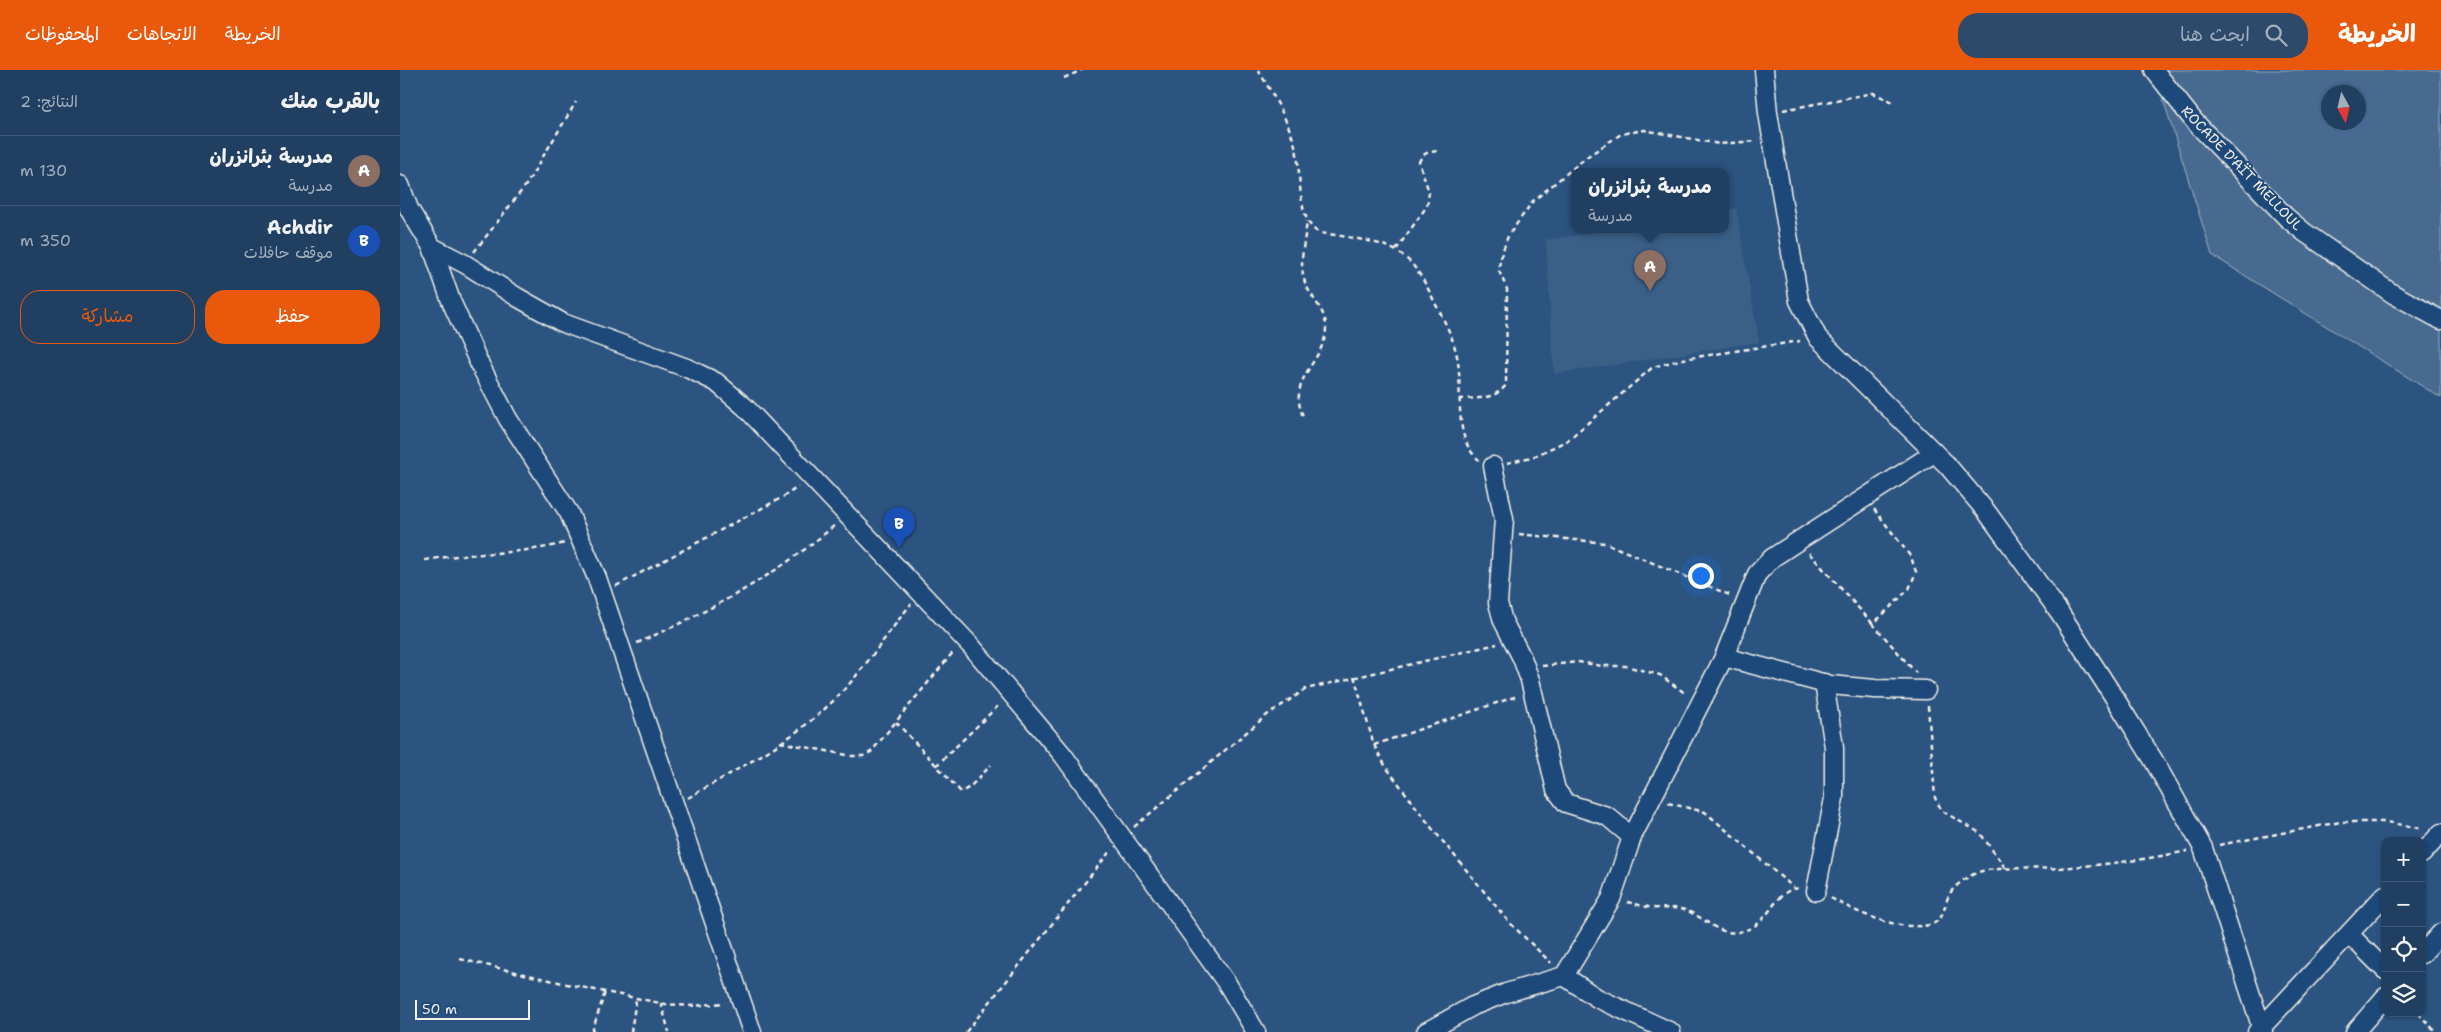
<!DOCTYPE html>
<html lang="ar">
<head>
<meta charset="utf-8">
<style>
	:root { --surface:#213f61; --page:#2d4a6a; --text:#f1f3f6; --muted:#a2afbd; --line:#3e5876; --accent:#ea580c }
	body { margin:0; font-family:"Shantell Sans","Playpen Sans Arabic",sans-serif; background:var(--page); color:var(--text); direction:rtl }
	.controls { position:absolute; right:15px; bottom:15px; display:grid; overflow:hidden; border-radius:10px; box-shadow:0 1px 4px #0004 }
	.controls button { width:45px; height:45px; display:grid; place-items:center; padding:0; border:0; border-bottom:1px solid var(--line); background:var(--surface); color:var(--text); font:25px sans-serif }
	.compass { position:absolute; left:1921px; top:15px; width:45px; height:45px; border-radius:50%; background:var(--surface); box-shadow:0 1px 4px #0004; rotate:172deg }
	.scale { position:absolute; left:15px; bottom:12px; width:115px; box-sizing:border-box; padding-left:5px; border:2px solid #f4f1e8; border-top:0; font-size:14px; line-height:18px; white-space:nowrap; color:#f4f1e8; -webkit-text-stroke:4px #1f4a7a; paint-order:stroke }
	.you { position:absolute; left:1300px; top:505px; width:18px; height:18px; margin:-12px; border:4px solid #fff; border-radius:50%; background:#1a73e8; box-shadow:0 0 0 8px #1a73e833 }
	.badge { display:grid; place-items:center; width:32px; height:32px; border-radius:50%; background:var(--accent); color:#fff; font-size:16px; font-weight:700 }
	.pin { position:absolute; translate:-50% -41px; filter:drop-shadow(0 1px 2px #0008) }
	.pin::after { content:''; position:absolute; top:26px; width:18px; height:15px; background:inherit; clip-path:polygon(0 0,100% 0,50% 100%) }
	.popup { position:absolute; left:1171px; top:98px; width:158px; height:65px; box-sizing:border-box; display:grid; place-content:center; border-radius:10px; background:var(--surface); filter:drop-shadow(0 1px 4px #0005); font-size:16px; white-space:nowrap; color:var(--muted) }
	.popup b { font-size:19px; color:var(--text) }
	.popup::after { content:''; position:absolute; left:50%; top:100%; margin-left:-10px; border:10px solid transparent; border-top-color:var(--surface) }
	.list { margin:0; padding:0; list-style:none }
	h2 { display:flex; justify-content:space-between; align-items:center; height:65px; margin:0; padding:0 20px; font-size:21px }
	h2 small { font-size:16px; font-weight:400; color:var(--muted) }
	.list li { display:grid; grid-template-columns:32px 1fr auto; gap:15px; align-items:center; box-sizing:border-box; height:70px; padding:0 20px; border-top:1px solid var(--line) }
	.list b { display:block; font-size:19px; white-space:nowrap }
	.list p { margin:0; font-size:16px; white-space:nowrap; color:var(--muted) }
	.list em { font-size:16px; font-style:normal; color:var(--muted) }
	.actions { display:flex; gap:10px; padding:15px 20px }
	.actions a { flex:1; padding:11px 0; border:1px solid var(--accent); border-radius:20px; text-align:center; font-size:18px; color:var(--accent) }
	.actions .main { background:var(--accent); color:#fff }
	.icon { flex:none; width:28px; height:28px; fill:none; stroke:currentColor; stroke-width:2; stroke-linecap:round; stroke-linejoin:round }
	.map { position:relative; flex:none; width:2041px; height:962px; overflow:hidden; direction:ltr }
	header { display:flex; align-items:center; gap:30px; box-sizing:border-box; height:70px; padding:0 25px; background:var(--accent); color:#fff }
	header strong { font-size:24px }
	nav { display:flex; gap:28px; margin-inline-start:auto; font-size:18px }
	.search { width:350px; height:45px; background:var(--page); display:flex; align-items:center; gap:12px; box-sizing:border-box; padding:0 18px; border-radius:20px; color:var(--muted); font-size:19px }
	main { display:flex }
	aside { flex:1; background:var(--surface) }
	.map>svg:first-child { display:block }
	.built { fill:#3b6088 }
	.green { fill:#496b90; stroke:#9eaebc; fill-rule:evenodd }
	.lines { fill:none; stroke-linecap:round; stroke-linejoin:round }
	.minor-casing { stroke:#f4f1e8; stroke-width:21 }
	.path { stroke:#f4f1e8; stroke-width:2.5; stroke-dasharray:5 4; stroke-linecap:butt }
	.minor { stroke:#1f4a7a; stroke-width:18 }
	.labels { text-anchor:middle; stroke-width:4; stroke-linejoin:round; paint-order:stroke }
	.street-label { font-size:14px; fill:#f4f1e8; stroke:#1f4a7a }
</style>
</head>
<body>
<header>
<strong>الخريطة</strong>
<div class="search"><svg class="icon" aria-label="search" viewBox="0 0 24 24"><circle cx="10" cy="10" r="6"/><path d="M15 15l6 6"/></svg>ابحث هنا</div>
<nav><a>الخريطة</a><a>الاتجاهات</a><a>المحفوظات</a></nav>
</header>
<main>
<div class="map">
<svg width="2041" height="962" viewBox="0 0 2041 962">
	<rect width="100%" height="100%" fill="#2c5481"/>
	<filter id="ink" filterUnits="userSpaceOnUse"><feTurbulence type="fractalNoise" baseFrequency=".02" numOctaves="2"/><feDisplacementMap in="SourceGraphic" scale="10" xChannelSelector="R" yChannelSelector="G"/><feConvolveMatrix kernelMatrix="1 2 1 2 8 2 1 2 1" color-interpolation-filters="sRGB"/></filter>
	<g filter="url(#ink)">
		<!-- built -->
		<path class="built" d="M1336,138L1359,272L1154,304L1146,170L1207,160H1325V140Z"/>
		<!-- green -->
		<path class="green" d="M1754,0H2041V328L1812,185ZM1928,22H1958V52H1928Z"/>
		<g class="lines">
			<defs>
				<g id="minor">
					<path d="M1364,0L1368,43L1399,231L1418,268L1547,395L1586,441L1660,543L1716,630L1754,691L1803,778L1863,962"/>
					<path d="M1754,0L1794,51L1886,147L1904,162L1993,224L2041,250"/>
					<path d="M0,115L9,139L32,177L51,231L80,295L108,349L169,443L197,508L352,962"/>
					<path d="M32,177L65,194L117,227L163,253L287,298L316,312L345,337L572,577L663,685L828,915L856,962"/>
					<path d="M1093,396L1104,449L1098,533L1103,551L1122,588L1130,610L1156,720L1166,733L1207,746L1232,767"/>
					<path d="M1324,587L1430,615L1475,619L1526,620"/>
					<path d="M2022,784L2041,763"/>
					<path d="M1416,821L1434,728V677L1424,613"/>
					<path d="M1949,864L1985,900"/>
					<path d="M2022,884L2041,863"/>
					<path d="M1164,906L1197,928L1271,962"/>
					<path d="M1026,962L1073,936L1106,923L1164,906L1211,829L1232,767L1324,587L1357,504L1372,488L1398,471L1534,383"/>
					<path d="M1857,962L1985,825"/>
					<path d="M1955,962L1985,927"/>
				</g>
			</defs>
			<!-- minor casing -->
			<use href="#minor" class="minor-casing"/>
			<!-- path -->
			<g class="path">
				<path d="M858,0C873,24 889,52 896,79C901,100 897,139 912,157C917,164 927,164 936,165C994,175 1009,177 1035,233C1043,248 1052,265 1056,282C1065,315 1050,366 1079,390"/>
				<path d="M664,8L682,0"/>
				<path d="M1383,40L1473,23L1493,32"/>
				<path d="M996,180L1027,136L1029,122L1019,92C1023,82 1029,82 1039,81"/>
				<path d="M74,182L126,115L176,32"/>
				<path d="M1059,329C1076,328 1095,330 1106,315L1107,219L1099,201L1100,189L1108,166L1133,131L1188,86L1221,64L1244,60L1319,74L1356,71"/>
				<path d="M903,346C886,307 926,292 926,257C926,239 908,226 904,209C899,191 905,170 907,151"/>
				<path d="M1107,393L1135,386L1168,370L1253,297L1283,289L1400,271"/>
				<path d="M1474,439L1511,487L1516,502L1509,519L1473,554L1516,603"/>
				<path d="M1119,464L1205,473L1332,526"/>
				<path d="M1409,483L1473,554"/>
				<path d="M25,490C72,482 119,485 165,473"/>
				<path d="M216,516L383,427L398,417"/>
				<path d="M237,573C308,542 376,506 435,455"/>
				<path d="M1142,596L1179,592L1202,596H1226L1260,605L1286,624"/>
				<path d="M954,606L974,675L986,697L1031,757L1109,852L1151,893"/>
				<path d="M1528,636L1535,728L1542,741L1580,763L1606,799"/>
				<path d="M496,652L561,722L570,717L591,695"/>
				<path d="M380,672L452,686H463L471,682L554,581"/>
				<path d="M974,675L1117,626"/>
				<path d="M536,696L600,634"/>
				<path d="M288,728C337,699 393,671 434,630C462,603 486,565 511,534"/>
				<path d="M1268,733L1305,742L1394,818"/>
				<path d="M734,757L867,645L906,619L1097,574"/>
				<path d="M1819,775L1940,752H1987L2023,759"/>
				<path d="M1431,828C1457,843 1498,861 1529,855C1545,851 1543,838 1549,825C1554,815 1571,804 1582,801C1607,796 1633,800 1658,798C1702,795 1745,790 1787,781"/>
				<path d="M1227,832C1236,834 1245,837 1254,838C1263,839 1272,837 1281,839C1309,846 1318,873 1351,858C1372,848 1375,819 1400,818"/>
				<path d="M60,889L171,915L265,934L291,936L325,933"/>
				<path d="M261,933L269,962"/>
				<path d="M2018,943L2036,962"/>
				<path d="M192,962L205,922"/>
				<path d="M231,962L236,929"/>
				<path d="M566,962L711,780"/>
			</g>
			<!-- minor -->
			<use href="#minor" class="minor"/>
		</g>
	</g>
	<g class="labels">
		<!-- street labels -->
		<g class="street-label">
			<text transform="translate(1842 98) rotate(46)" y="5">ROCADE D'AÏT MELLOUL</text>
		</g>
	</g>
</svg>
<div class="controls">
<button>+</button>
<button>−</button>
<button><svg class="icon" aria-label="locate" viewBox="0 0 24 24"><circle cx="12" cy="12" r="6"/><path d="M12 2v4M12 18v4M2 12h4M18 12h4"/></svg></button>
<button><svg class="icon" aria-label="layers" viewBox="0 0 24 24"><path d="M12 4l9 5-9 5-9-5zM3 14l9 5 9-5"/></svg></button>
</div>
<svg class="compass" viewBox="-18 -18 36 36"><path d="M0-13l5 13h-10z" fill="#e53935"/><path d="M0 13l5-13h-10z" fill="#a2afbd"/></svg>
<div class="scale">50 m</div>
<div class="you"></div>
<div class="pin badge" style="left:1250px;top:221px;background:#8d6e63">A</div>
<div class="popup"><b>مدرسة بئرانزران</b>مدرسة</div>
<div class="pin badge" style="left:499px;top:478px;background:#1a4fb4">B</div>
</div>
<aside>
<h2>بالقرب منك<small>النتائج: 2</small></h2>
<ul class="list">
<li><span class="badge" style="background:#8d6e63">A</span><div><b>مدرسة بئرانزران</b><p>مدرسة</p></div><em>130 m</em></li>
<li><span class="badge" style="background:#1a4fb4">B</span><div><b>Achdir</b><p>موقف حافلات</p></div><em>350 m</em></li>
</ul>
<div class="actions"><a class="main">حفظ</a><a>مشاركة</a></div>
</aside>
</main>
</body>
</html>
